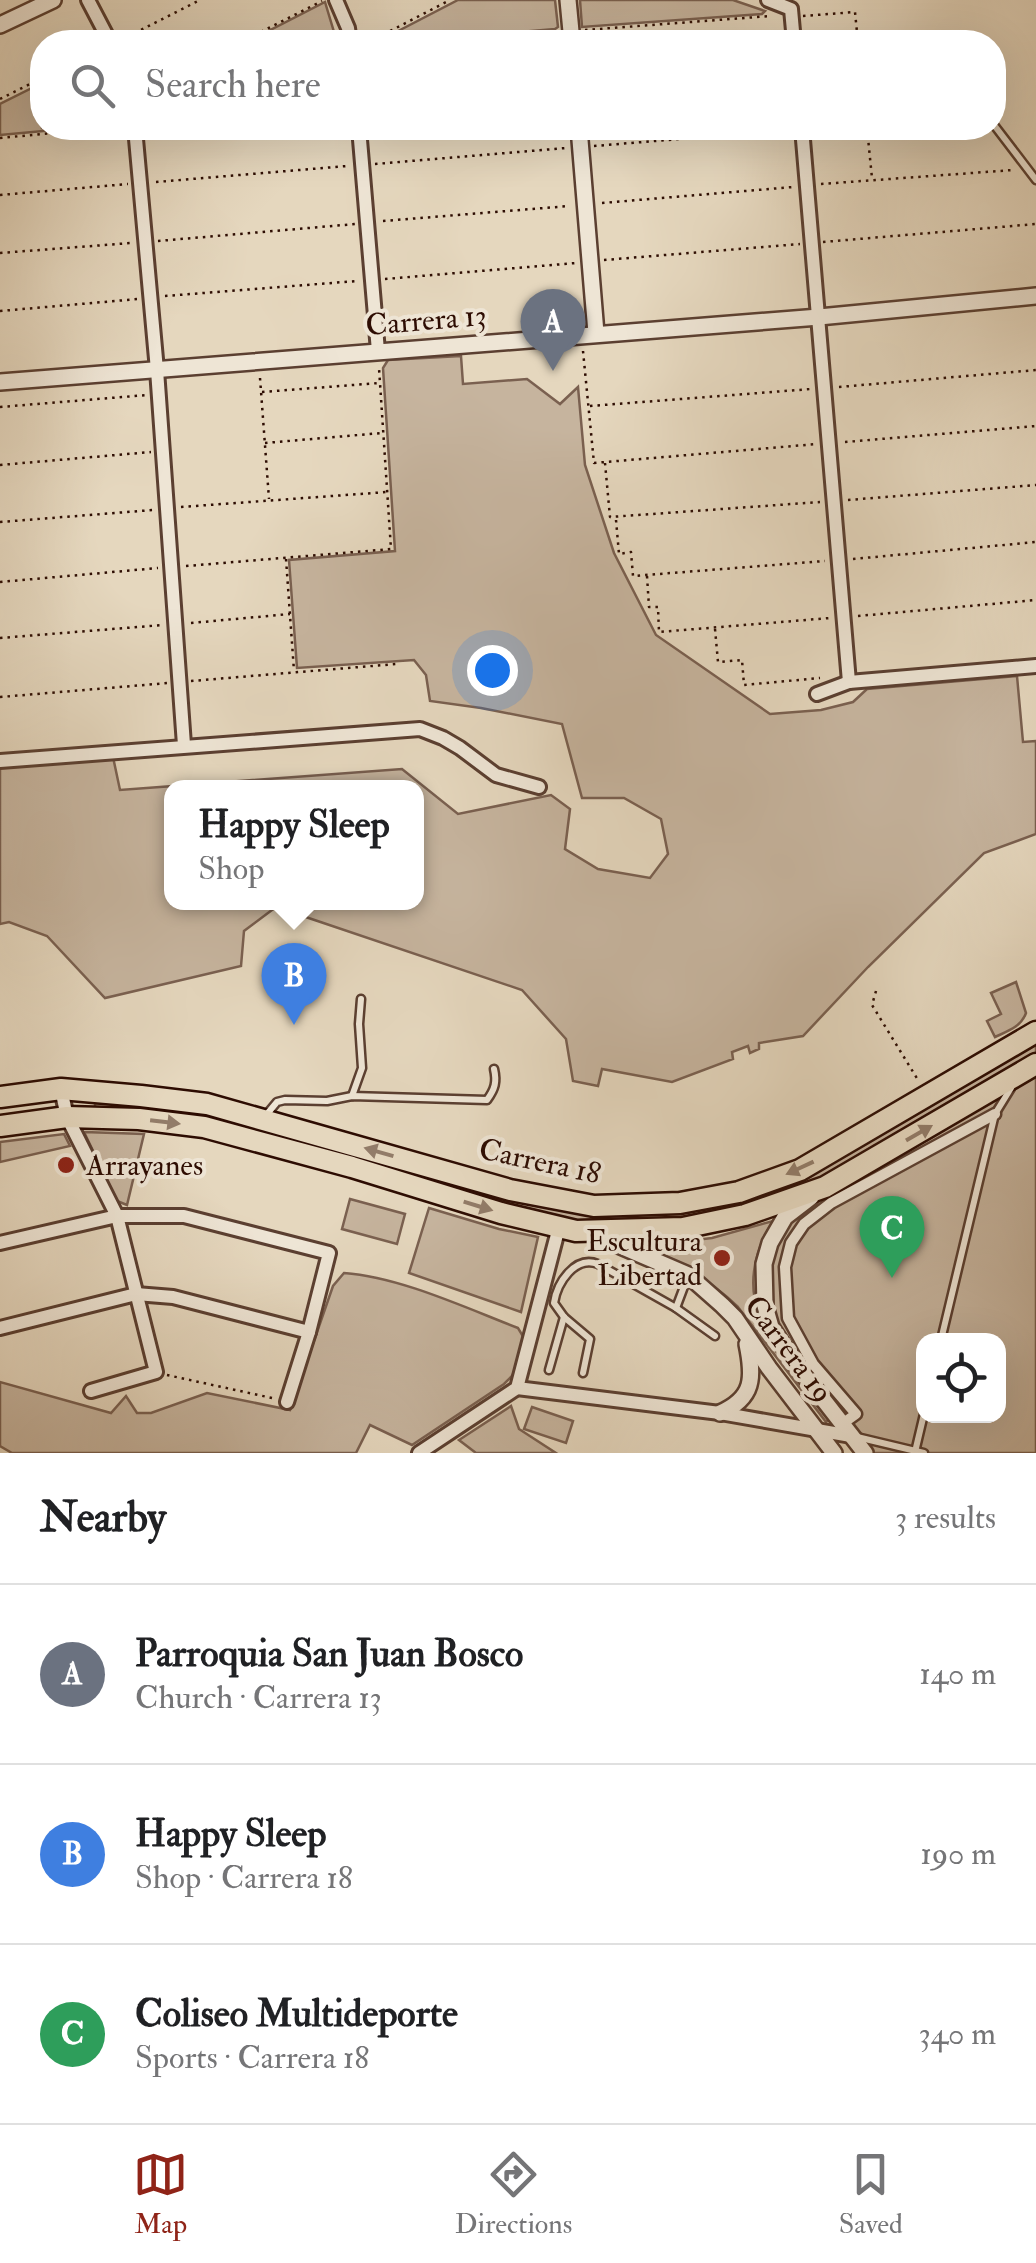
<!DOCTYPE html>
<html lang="en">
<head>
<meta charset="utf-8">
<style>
	:root { --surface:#fff; --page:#f2f2f2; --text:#202124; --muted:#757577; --line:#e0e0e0; --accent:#8f2418 }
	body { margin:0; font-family:"IM FELL Double Pica",serif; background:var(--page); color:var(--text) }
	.controls { position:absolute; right:30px; bottom:30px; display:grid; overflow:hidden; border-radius:20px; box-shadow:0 10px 40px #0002 }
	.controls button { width:90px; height:90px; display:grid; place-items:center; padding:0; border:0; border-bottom:2px solid var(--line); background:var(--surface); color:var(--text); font:50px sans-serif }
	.you { position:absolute; left:492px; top:670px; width:35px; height:35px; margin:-25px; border:8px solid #fff; border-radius:50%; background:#1a73e8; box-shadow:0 0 0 15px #1a73e833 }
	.badge { display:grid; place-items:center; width:65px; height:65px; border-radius:50%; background:var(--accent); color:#fff; font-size:32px; font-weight:700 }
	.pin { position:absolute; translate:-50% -82px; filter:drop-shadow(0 2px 5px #0008) }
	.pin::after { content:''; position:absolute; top:52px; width:35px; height:30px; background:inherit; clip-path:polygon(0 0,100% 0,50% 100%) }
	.popup { position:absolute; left:164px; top:780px; width:260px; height:130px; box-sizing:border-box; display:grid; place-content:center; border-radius:20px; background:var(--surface); filter:drop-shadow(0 2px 8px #0005); font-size:32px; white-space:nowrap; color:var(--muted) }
	.popup b { font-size:38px; color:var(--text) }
	.popup::after { content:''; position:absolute; left:50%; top:100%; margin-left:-20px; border:20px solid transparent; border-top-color:var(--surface) }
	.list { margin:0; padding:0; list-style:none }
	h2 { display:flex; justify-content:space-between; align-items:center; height:130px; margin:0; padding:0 40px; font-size:42px }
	h2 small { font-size:32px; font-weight:400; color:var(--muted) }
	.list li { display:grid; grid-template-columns:65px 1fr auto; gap:30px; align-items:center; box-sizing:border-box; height:180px; padding:0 40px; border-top:2px solid var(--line) }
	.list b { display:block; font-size:38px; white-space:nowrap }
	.list p { margin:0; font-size:32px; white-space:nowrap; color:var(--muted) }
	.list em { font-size:32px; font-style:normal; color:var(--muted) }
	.icon { flex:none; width:55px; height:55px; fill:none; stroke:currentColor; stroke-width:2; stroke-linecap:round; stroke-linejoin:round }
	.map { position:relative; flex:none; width:1036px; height:1453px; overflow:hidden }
	.search { position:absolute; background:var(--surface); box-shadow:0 10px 40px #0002; left:30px; right:30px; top:30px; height:110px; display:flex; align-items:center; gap:25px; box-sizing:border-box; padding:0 35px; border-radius:40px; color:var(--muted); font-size:38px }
	.sheet { height:670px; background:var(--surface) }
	nav { display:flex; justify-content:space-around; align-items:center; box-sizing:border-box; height:140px; border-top:2px solid var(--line); background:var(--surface); font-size:28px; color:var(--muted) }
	nav a { display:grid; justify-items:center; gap:5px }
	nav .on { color:var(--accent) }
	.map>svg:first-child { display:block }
	.green { fill:#c6b49e; stroke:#7a6050; stroke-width:2.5; fill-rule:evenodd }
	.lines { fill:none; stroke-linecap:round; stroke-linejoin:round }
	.service-casing { stroke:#5b3f31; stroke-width:11 }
	.pedestrian-casing { stroke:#5b3f31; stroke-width:15 }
	.minor-casing { stroke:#5b3f31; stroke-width:18 }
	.tertiary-casing { stroke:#5b3f31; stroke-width:20 }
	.primary-casing { stroke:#2d0c02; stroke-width:25 }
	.path { stroke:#2d0c02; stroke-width:2.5; stroke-dasharray:2.5 5; stroke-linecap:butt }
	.service { stroke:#eee5d5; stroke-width:6 }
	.pedestrian { stroke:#eee5d5; stroke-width:10 }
	.minor { stroke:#eee5d5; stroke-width:12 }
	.tertiary { stroke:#eee5d5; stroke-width:15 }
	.primary { stroke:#e5d7be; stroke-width:20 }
	.oneway { fill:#927c69 }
	.poi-dot { fill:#8f2418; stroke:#eee5d5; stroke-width:4 }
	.labels { text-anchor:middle; stroke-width:8; stroke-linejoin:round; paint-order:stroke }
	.street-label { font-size:30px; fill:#2d0c02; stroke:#eee5d5 }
	.poi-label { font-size:30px; fill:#2d0c02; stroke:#eee5d5; text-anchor:start }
</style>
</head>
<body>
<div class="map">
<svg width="1036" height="1453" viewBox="0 0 1036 1453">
	<rect width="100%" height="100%" fill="#e5d7be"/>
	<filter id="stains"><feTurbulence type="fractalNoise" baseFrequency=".002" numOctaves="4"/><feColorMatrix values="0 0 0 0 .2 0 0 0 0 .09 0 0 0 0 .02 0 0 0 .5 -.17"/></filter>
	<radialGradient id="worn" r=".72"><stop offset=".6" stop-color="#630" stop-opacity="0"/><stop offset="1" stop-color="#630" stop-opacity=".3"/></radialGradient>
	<!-- green -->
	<g class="green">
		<path d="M458,0H555L558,27L555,29L403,42H377Z"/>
		<path d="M580,0H733L765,11L762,14L582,27Z"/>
		<path d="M325,2L337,42H247Z"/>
		<path d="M42,83V128H76L0,135V104Z"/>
		<path d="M461,356L463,384L527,379L560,404L578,387L585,465L614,553L656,635L770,714L821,710L853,702L867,689L1017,676L1023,742L1036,741V834L984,853L868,967L803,1036L759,1043V1049L750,1053L748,1046L732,1052L733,1059L672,1082L602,1069L598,1086L573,1081L566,1039L522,990L276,907L244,931L241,966L105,998L47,936L9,922L0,924V767L113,757L120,790L402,769L458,814L551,795L570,809L565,849L598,869L650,878L668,854L661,819L624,798H582L562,724L481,708L430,701L426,675L414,660L297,668L289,560L395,551L383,368L388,360ZM172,788H416V902H172Z"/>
		<path d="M1016,982L1026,1013C1021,1027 1008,1031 995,1037L987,1021L1001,1014L991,993Z"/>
		<path d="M1036,1043V1055L850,1167L715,1216L578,1225L95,1109V1103L205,1111L645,1213L839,1158Z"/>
		<path d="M1036,1076V1453H865L765,1306L762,1281L785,1217ZM924,1340H998V1416H924Z"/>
		<path d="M84,1132L144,1134L127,1205L117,1201Z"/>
		<path d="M64,1134L70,1146L0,1162V1142Z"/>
		<path d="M350,1199L405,1214L397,1244L342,1229Z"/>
		<path d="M429,1208L499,1229L538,1237L521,1312L409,1273Z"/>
		<path d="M773,1221C721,1304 782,1357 830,1419L826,1422L738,1307C705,1275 678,1264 636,1247L712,1238Z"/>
		<path d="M344,1273C400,1277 466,1308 518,1328L524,1338L517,1366L512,1376L504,1384L412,1445L370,1425L356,1453H12L0,1446V1382L111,1413L126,1396L137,1413H151L207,1393L290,1410L333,1286Z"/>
		<path d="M511,1406L519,1429L556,1453H476L459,1440Z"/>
		<path d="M532,1407L573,1421L566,1443L524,1429Z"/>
	</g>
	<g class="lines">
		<defs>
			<g id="service">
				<path d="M994,125L1036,180"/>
				<path d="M352,1096L362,1068L359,1024L361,999"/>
				<path d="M267,1114L277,1102L285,1100L327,1101L352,1096L487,1100C495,1089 497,1082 494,1069"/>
				<path d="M676,1308L715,1336"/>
				<path d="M941,1340L995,1114L1011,1088"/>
				<path d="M549,1370L564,1317"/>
				<path d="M583,1373L590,1339L564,1317L554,1303C557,1283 575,1255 598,1264L676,1308L688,1276"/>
				<path d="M857,1437L924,1453"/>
				<path d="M915,1452L924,1414"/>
			</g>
			<path id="pedestrian" d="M842,1424L856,1414L813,1364L788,1318L785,1267L791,1243L804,1224L831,1203L995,1114"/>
			<g id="minor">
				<path d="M88,0L110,42"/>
				<path d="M336,0L348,28L350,42"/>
				<path d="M768,0L791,9L794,42"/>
				<path d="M135,128L157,370L184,745"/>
				<path d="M359,128L378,351"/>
				<path d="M802,128L849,682"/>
				<path d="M817,694L849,682L1036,666"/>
				<path d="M0,761L420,729L443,738L460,748L496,775L539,787"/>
				<path d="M61,1089L67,1117L117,1216L156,1372L91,1391"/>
				<path d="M0,1243L117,1216H184L329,1253L309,1332L287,1402"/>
				<path d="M0,1328L136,1294L173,1297L309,1332"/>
				<path d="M517,1388L720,1413L851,1436"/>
				<path d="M419,1453L517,1388L559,1227"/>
			</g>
			<g id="tertiary">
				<path d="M568,0L572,42"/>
				<path d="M0,25L53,0"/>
				<path d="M579,128L596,333"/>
				<path d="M0,382L819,317L1036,296"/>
				<path d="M811,1197L785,1217L770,1243L764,1264L765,1306L771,1327L791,1358L865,1453"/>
				<path d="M588,1232L688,1275L722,1305L735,1318L769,1368L834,1453"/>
				<path d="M720,1413C754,1398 754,1378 747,1344"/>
			</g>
			<g id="primary">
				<path d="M0,1097L61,1089L141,1096L207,1104L510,1190L594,1206L680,1203L739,1192L800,1170L1036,1032"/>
				<path d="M0,1126L67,1117L139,1119L204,1127L352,1167L501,1213L576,1231L683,1228L745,1215L825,1187L1036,1064"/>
			</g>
		</defs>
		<!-- service casing -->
		<use href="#service" class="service-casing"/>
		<!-- pedestrian casing -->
		<use href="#pedestrian" class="pedestrian-casing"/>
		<!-- minor casing -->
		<use href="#minor" class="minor-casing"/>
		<!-- tertiary casing -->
		<use href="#tertiary" class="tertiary-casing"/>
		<!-- primary casing -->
		<use href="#primary" class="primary-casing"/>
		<!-- path -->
		<g class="path">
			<path d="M803,16L855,12L858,42"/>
			<path d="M585,30L771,16"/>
			<path d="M121,40L200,0"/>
			<path d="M241,42L322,1"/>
			<path d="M363,42H369L450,0"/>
			<path d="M433,42L557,32"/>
			<path d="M0,99L42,78"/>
			<path d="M867,128L872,178"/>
			<path d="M0,138L107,128"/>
			<path d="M594,146L790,130"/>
			<path d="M375,164L566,148"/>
			<path d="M156,182L347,166"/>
			<path d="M821,184L1013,170"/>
			<path d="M0,195L128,184"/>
			<path d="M602,203L793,187"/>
			<path d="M383,221L569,206"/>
			<path d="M158,241L355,224"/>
			<path d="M823,242L1036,224"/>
			<path d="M0,253L131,243"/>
			<path d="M604,260L800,244"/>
			<path d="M385,279L576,263"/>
			<path d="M165,296L357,281"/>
			<path d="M0,311L138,299"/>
			<path d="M583,351L594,463L817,444"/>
			<path d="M260,378L269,499"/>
			<path d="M839,387L1036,370"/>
			<path d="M262,392L379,383"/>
			<path d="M590,406L811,389"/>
			<path d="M0,407L147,395"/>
			<path d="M845,442L1036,426"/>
			<path d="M265,443L382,433"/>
			<path d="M605,463L610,517L820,502"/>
			<path d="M0,465L151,452"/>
			<path d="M848,500L1036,485"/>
			<path d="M181,507L387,492"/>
			<path d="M616,520L619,554L631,552L633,576L825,561"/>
			<path d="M0,522L153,510"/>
			<path d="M286,559L294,671"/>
			<path d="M853,559L1036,542"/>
			<path d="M186,566L391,549L379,368"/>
			<path d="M647,576L649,607H658L659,632L830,618"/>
			<path d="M0,582L158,568"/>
			<path d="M858,616L1036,600"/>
			<path d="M191,623L290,614"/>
			<path d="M715,629L718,662L742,660L744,685L820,678"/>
			<path d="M0,638L163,625"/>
			<path d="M191,681L396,664"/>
			<path d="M0,697L168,683"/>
			<path d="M876,991L872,1005L918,1080"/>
			<path d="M167,1375L272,1398"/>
		</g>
		<!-- service -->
		<use href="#service" class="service"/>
		<!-- pedestrian -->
		<use href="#pedestrian" class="pedestrian"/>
		<!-- minor -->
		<use href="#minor" class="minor"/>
		<!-- tertiary -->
		<use href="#tertiary" class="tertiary"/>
		<!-- primary -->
		<use href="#primary" class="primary"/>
	</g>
	<!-- one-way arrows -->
	<defs><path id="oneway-solid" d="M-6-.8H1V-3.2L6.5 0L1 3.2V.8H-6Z" transform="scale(2.5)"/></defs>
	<g class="oneway">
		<use href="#oneway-solid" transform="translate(165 1122) rotate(7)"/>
		<use href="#oneway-solid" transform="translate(919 1133) rotate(-30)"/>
		<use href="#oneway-solid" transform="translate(379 1152) rotate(-164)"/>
		<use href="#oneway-solid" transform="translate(800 1168) rotate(155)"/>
		<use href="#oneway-solid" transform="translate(478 1206) rotate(17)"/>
	</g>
	<!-- markers -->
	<g class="poi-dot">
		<circle cx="66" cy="1165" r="10"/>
		<circle cx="722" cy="1258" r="10"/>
	</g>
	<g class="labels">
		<!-- street labels -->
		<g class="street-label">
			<text transform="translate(426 320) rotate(-5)" y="10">Carrera 13</text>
			<text transform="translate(540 1161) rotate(12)" y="10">Carrera 18</text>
			<text transform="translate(789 1349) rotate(53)" y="10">Carrera 19</text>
		</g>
		<!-- poi labels -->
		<g class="poi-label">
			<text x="86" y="1175">Arrayanes</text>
			<text x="702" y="1251" text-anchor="end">Escultura<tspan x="702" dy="34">Libertad</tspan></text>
		</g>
	</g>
	<rect width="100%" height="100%" filter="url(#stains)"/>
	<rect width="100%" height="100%" fill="url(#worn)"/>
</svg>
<div class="controls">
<button><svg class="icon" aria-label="locate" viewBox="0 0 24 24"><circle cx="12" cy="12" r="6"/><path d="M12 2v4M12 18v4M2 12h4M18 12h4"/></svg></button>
</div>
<div class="you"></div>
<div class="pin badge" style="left:553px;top:371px;background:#6b7280">A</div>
<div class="pin badge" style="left:294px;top:1025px;background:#3f7fe0">B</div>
<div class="popup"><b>Happy Sleep</b>Shop</div>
<div class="pin badge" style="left:892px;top:1278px;background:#2e9e5b">C</div>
<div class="search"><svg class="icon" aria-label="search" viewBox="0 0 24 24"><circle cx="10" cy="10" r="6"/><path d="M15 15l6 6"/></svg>Search here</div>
</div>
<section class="sheet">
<h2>Nearby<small>3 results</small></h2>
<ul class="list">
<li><span class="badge" style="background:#6b7280">A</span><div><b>Parroquia San Juan Bosco</b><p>Church · Carrera 13</p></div><em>140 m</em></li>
<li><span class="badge" style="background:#3f7fe0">B</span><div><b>Happy Sleep</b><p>Shop · Carrera 18</p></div><em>190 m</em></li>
<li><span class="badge" style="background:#2e9e5b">C</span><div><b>Coliseo Multideporte</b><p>Sports · Carrera 18</p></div><em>340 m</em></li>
</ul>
</section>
<nav>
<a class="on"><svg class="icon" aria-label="map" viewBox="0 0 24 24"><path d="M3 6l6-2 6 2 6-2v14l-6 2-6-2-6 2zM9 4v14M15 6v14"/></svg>Map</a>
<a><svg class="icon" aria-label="directions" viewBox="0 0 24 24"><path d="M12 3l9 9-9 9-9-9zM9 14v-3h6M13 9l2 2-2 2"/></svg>Directions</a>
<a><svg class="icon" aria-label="saved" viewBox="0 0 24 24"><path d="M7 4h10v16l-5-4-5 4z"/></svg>Saved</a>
</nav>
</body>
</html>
